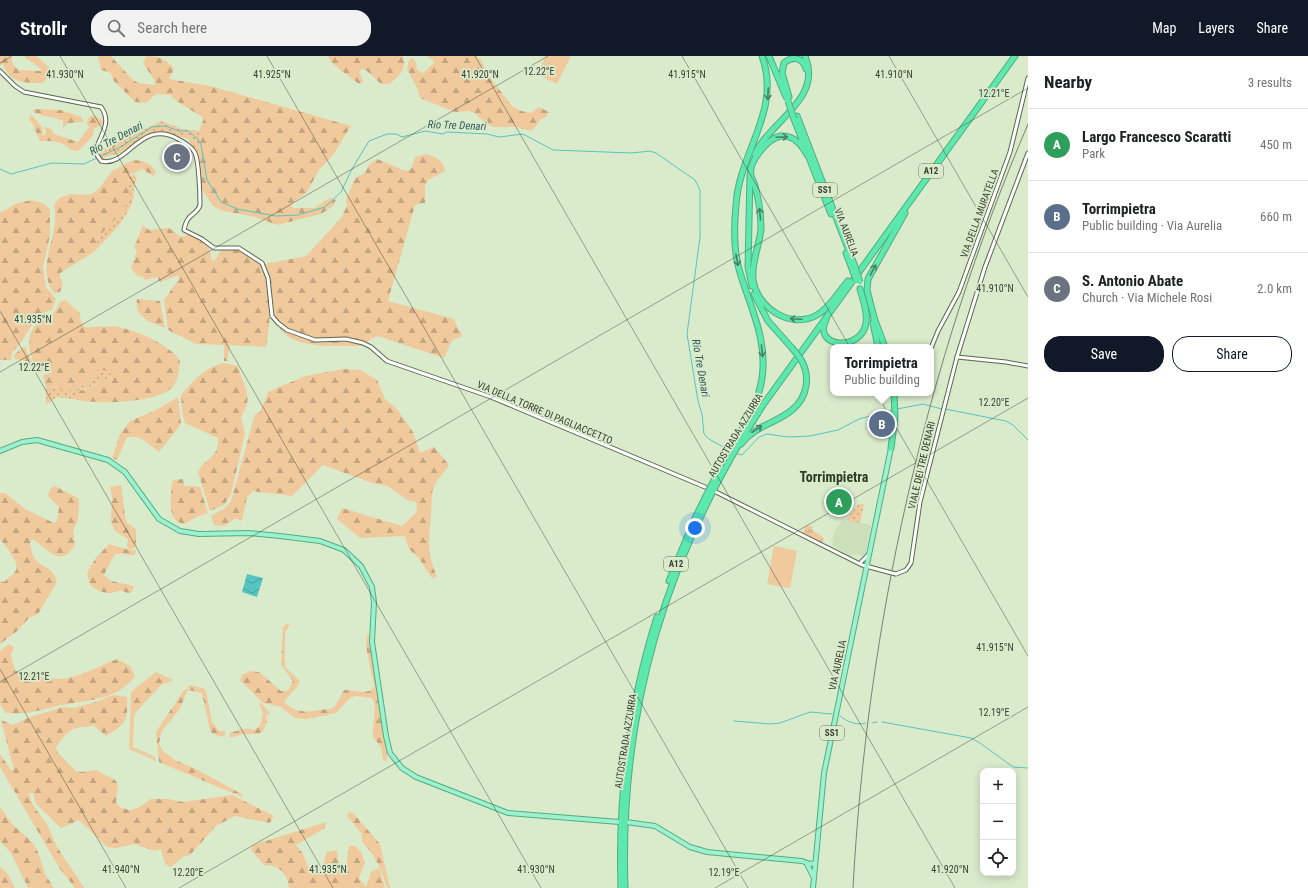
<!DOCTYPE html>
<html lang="en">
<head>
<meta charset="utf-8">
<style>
	:root { --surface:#fff; --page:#f2f2f2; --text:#202124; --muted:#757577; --line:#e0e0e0; --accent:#111827 }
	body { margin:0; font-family:"Roboto Condensed",sans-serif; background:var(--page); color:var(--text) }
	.controls { position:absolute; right:12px; bottom:12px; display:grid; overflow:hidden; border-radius:8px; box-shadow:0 2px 10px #0003 }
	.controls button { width:36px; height:36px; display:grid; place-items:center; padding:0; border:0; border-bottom:1px solid var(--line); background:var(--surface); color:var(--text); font:20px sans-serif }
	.you { position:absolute; left:695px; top:472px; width:14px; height:14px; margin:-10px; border:3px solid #fff; border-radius:50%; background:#1a73e8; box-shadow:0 0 0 6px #1a73e833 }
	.badge { display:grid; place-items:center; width:26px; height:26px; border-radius:50%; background:var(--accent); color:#fff; font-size:13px; font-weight:700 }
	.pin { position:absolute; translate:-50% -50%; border:2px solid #fff; box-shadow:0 1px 4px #0006 }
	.popup { position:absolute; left:830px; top:288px; width:104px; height:52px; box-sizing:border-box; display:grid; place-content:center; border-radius:8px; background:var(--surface); filter:drop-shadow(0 1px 3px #0005); font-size:13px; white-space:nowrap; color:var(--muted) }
	.popup b { font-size:15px; color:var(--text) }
	.popup::after { content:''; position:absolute; left:50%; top:100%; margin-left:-8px; border:8px solid transparent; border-top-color:var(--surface) }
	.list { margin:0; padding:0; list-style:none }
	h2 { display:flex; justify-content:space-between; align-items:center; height:52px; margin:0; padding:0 16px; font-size:17px }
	h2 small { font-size:13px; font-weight:400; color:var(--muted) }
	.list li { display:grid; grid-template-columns:26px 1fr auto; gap:12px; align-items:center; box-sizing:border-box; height:72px; padding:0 16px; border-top:1px solid var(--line) }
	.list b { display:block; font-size:15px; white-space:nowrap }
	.list p { margin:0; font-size:13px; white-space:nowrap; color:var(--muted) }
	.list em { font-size:13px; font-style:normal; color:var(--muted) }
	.actions { display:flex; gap:8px; padding:12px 16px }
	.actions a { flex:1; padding:9px 0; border:1px solid var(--accent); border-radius:16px; text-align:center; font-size:14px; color:var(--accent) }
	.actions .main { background:var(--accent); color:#fff }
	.icon { flex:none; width:22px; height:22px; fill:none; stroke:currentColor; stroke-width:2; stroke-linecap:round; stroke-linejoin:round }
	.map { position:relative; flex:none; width:1028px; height:832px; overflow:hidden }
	header { display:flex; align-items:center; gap:24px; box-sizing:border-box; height:56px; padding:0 20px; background:var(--accent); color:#fff }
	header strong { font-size:19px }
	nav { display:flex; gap:22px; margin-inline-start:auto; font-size:14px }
	.search { width:280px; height:36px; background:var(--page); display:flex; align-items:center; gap:10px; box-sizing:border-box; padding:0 14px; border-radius:16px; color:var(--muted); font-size:15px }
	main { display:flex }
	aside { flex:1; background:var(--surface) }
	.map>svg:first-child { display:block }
	.built { fill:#cbe0ba }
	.grass { fill:url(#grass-dots) }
	.forest { fill:url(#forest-firs) }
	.park { fill:url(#park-tufts) }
	.pitch { fill:#f0c99c }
	.water { fill:url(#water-waves) }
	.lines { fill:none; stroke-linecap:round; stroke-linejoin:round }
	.stream { stroke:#55c4c2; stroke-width:1 }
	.minor-casing { stroke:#59684d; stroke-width:5 }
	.major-casing { stroke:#50ad82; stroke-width:6 }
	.highway-casing { stroke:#50ad82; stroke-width:7 }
	.minor { stroke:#fff; stroke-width:3 }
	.major { stroke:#9ef1ce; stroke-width:4 }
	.highway { stroke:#5de8ad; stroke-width:5 }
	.rail { stroke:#78836f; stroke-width:1 }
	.minor-bridge-casing { stroke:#59684d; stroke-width:5; stroke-linecap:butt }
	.highway-bridge-casing { stroke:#50ad82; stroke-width:7; stroke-linecap:butt }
	.minor-bridge { stroke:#fff; stroke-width:3 }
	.highway-bridge { stroke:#5de8ad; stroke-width:5 }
	.oneway { stroke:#478364 }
	.ticks { fill:none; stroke:#394033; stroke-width:1; stroke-opacity:0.45 }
	.labels { text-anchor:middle; stroke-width:3.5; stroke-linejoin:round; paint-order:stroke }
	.shield { fill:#daebcc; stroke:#697361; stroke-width:1 }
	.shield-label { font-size:9px; font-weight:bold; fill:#394033 }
	.street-label { font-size:10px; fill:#394033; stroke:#daebcc }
	.water-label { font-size:11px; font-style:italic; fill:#2d5d5b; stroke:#daebcc }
	.district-label { font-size:14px; font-weight:bold; fill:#2e3c23; stroke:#daebcc }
	.ticks-label { font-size:10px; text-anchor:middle; fill:#394033; stroke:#daebcc; stroke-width:3.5; stroke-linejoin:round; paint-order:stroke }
</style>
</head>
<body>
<header>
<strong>Strollr</strong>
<div class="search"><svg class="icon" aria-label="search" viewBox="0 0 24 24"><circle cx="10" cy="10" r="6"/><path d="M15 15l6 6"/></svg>Search here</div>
<nav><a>Map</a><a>Layers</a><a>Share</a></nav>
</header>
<main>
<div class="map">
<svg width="1028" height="832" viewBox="0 0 1028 832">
	<defs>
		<pattern id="grass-dots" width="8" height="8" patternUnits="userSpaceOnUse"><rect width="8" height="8" fill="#f0c99c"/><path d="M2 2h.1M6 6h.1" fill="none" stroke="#c3a580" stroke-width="1.8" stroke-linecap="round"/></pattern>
		<pattern id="forest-firs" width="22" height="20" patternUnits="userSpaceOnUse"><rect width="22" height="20" fill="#f0c99c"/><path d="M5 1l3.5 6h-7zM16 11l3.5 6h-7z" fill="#c3a580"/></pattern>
		<pattern id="park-tufts" width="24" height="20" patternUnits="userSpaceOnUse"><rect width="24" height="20" fill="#f0c99c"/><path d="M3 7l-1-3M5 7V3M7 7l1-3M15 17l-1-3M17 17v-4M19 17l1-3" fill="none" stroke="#c3a580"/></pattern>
		<pattern id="water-waves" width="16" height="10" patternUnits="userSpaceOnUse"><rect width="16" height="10" fill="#55c4c2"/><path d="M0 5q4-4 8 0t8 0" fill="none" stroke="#47a19e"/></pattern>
	</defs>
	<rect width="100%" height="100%" fill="#daebcc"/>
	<!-- built -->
	<path class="built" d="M843,463L871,469L865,500L853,498L851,501L832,489L834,476Z"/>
	<!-- grass -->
	<g class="grass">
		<path d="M161,65L182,73L199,75L201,82L197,98L188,82L178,81L167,77H155L145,81L120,97L105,101L103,104L97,97Z"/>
		<path d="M135,119L137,123C131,131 136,139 132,147C124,167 109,180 94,196L96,191V183L130,140L128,120Z"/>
		<path d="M98,314H106L111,318L110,322C99,326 89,333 77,335L74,343L57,341L46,348V332C54,329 59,334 67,334C81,334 89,324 98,314Z"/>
		<path d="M859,448H864L860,467L846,464Z"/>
	</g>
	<!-- forest -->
	<g class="forest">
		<path d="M0,0H11L13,8L18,14L40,15L42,14L24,0H36L51,13V18L43,27C26,27 10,28 3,8L0,9Z"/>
		<path d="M98,0H111L132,23L138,27L154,29L155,28V25L143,7L146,0C158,0 167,3 174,13L169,23L210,30L351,70L333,99L319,114L307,136L291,148L293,152H315L329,142L336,144L332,151L321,158L277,169L255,161L220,154L212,149L202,133L197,98L201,82L199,75L204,62L178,46L170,39L156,38L146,47L135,46L113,24L111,17L101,14Z"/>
		<path d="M327,0H403C407,13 399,21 389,28H381L367,15L362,13L359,15L363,26L359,28L334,9Z"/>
		<path d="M427,0H476L481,4L487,18L512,50L521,55L531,57L539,51L549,56L546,61L540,64L533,74H527L516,71H494L486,68L475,57L469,55L455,56L420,42L418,34L407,13L409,4L413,2L416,6L417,14L423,17L434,7L433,4Z"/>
		<path d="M35,53L61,54L81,61L84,66L68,67L63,72V65C52,59 43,62 32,55Z"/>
		<path d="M31,58L42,71L43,79L46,78L45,71L51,73L54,78L78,86L89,71L87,66L89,61L94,59L103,65V68L94,73L92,81L78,95L71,94C63,84 51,85 40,85C38,78 34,75 33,68L29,64Z"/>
		<path d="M427,98C436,101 444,105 445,115L428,124L425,130V147L415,149L388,245L454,263L458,273L462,278L461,281L452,284L444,302L378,280L369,284L365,290C336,289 282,297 275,260C271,242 272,225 264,208L302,201L307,199L341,162L347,150L346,144L355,122L365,117L369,109L377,103L406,115L411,113L415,101Z"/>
		<path d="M133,104C143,104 152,107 156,117L153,120L142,113L128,120L130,140L124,154L96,183V191L94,196L60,217V221L63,228L60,236L54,237C34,210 61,179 54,149L59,142L70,138L89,139L98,134L112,115Z"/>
		<path d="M32,144L45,148L50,154V179L43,211L46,231L56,243L52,254L43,257L41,260L33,267L22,285L12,297L11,304H0V156L6,154L14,148Z"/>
		<path d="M143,169L149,174L169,172L181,181L189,178C201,183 212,189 211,204L214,205C218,202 218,197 221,195C228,190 238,193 245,197C251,200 258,203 262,209C274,223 270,273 266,291L230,289L227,305H224V289L196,288L168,274L164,244L179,223V220H176L160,226L157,221L145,224L143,221L137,220L131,212L137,195L134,192Z"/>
		<path d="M137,243L160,245L165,272C152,267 134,262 137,243Z"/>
		<path d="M65,244L80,257L81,266L85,271C96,272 108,269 119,271C137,275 171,289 180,305C179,312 179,322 174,329C162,348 94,349 74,343L77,335L85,334L110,322L111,318L106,314H98C89,323 78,337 64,334C57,332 53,329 46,332L43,319L51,317V314H40C38,312 36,310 34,307C32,305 32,301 31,299C25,280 34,264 53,258L60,246Z"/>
		<path d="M23,291H25L32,306L15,303L14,299Z"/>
		<path d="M223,307L238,310C243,332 255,339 241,361L245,378L231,438L224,449L210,455L198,416C205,401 219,403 218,382L185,367L182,355L181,339C193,325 204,312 223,307Z"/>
		<path d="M344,313L360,314L377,324L385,343L397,353L413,376L420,397L434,391L449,409C444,417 436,424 433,433C431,440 432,450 431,457C429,486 426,494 437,521L432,522L418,501L409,493L405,480L360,482L337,463L342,452L402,470L417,456L416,446L407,444L388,430L372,427L323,409L292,440L253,435L247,441L242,465L235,462L225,470L214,469L211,460L225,452L231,445L255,358L260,356L268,336L305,320Z"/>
		<path d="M178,341L181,368L159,396C148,388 141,378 127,381L117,404L112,402L120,378L130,365L156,354Z"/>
		<path d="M183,423L184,430L200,431L208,457L196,461L184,468C166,465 171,441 172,427L174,424Z"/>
		<path d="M121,429L126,466L136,473V490L130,494L127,490L128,483L115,475L111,466L112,440L110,431Z"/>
		<path d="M55,430L79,443L78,464L73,475L75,488C61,514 49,493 32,483L30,487C31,492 32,499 35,503C43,513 53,510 57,526L38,558L29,562L17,575L0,588V525L4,526C8,522 14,518 16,514C20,508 5,488 0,484V437H5L25,453L54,467L57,465L59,451L48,440L51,432Z"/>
		<path d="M109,488L129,494H136L135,499C127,500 121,496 114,499L104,519L111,525L134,530L132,536L128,537L120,534C110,540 99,536 90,529L87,517L96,502Z"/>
		<path d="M288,567L290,568L285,577V611L300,625L297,631L285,644V647C296,656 306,657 320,654C324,653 331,654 335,650C337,648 341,639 344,634C354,633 370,641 374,630L366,591L367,579L370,578L381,667L387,694V705L383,704L381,691L373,681C372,670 378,650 372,642L356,640L350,642L336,657L306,663L295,662L281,651L263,647L240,624L242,619L251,615L259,616L281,635H288L293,625L281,609L283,571Z"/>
		<path d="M9,588L14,591L11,599L15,615C30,616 43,622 58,623C73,624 102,609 117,603L130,610L135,620C118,645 84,644 57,650C40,654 23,660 6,657L0,648V595Z"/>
		<path d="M156,616L173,624L161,629L136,656L134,661L133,691L155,701L156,705L129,693L131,636Z"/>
		<path d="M189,629L203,632L206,635L212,666L219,675H225V679L221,681L212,677L210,674L202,637L188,634L179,654L162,675L159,687L162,694L175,704L198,714L243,739L242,741L159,706L156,676L184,634L188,633Z"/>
		<path d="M113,639L127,641C128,666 126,667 106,680L93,669C87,672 83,670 77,672C68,674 60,684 56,692L58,697L76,715L81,716L96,714L115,724L118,728L116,746L120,751L129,754L138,752L151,743H168L183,746L232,739L274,760L270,767L235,760L216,770L190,799L182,801L171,811L165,808L161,793L155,795L134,788L116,792L107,791L79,764L61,772L36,748L33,737H29C31,749 39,757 46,767C51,775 53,784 58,792C66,806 76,818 84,832H75L60,813L0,711V698L11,714H14L1,664L13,669L30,661L63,651L73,652L96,646Z"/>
		<path d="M259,647H261L270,657L269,660L266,657L267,666L263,675C257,680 251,677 244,678C238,678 235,683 229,681L230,676C240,676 242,670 254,674L260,670L263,657Z"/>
		<path d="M0,751L12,768L32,786L38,796L45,818L54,832H28L11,797L0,785Z"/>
		<path d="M349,756L354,758L380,788L390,832H387C382,815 375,798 362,786V778L347,760Z"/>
		<path d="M326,766L325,772L296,789L303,798L311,817L321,815L327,796L337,794L339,811L343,815L346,812L349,790H355L361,796L365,807L359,822L366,831L371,816L379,812L385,832H289C288,817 279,809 264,809L251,794L253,789Z"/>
		<path d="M0,811L7,817L15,832H0Z"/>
	</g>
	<!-- park -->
	<path class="park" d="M806,469L813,471L812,474L824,482L822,488L802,478Z"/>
	<!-- pitch -->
	<g class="pitch">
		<path d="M546,0H571L557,28L537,18Z"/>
		<path d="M774,490L797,495L790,532L767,528Z"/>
	</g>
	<!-- water -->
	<path class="water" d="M247,518L263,522L257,541L242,536Z"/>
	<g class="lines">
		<!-- stream -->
		<g class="stream">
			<path d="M0,113L11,118L52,107L84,108L122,90L152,71L165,70L179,75H188L198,83L201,89L207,124L221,146L237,153L276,160L298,159L325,151L341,136L352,113L369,85L387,78H396L402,81L425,75L443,78L447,76L487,78L499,81L523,78L553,94L632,97L650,95L656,97L695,124L700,134V181L687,278L698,345L702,358L704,378L709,383L725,392"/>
			<path d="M897,353L923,348L942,353"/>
			<path d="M945,353L1006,365L1013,369L1028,384"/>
			<path d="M738,398L742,399L759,381L767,378L788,381L810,380L838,374L859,363L893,354"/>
			<path d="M840,660C847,666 858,670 866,667"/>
			<path d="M734,665L770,668L780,667L810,656L832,658"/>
			<path d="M882,666L971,682L980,687L1013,711L1028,712"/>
			<path d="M872,667L877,666"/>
		</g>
		<defs>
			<g id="minor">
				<path d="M0,15L15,30L24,36L101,51C113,67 99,81 95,96L101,105C128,112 140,62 178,83C184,86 192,91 195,97C199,105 200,139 200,149C197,160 187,156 184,174L202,183L214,192H239L262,207L268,222L272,260L278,267L287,274L315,284L346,283L363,287L371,291L387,305L491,341L705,431"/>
				<path d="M931,292L938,275L959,236L1010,96L1028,22"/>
				<path d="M957,301L1006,306L1028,310"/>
				<path d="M716,436L862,509L888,516"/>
				<path d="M861,506L868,499"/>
				<path d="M896,518L906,514L911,507L920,446L957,301L985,211L1028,97"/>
			</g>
			<g id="major">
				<path d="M0,395L22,386L37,384L108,404L125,416L159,463L180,475L199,478L249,477L280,480L320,485L344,494L361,510L372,531L374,546L372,586L386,680L390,697L402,712L416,721L508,757L619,766"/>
				<path d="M626,766L655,770L690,791L707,796L802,805L810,808L815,807"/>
				<path d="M807,808L813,820"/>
				<path d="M813,832L824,717L891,392"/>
			</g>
			<g id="highway">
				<path d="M769,0L786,41"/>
				<path d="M789,41L782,17L784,7C792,0 803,1 806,13"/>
				<path d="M797,60L854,208"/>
				<path d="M794,63L831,158"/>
				<path d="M755,98C771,64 823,43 805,0"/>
				<path d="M808,100C802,90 795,79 781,80C768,82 748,106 751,119C751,122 754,126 755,130C759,144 761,158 761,172C760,189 751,206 753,223C756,251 790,274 817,259C830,252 838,236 848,225"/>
				<path d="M750,119L748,211L752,230"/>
				<path d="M846,197L851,210"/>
				<path d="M754,238L768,265L792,292"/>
				<path d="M874,262L885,291"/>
				<path d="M826,264C812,292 862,296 866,267C868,256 863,244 860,233"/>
				<path d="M875,265L867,234L868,223L905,157"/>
				<path d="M873,267L878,291"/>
				<path d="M741,388C756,369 775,368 792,354C808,341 811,319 800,302"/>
				<path d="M891,392L895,361L894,337"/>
				<path d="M717,414C733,387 758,353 762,322C768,282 749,249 739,213C733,192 734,170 736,149C739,96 782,55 762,0"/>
				<path d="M669,525L695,462L720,412"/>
				<path d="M621,832C618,740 629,649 657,561"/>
				<path d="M625,832C619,654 666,498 763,349L1015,0"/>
			</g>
		</defs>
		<!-- minor casing -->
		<use href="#minor" class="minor-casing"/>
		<!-- major casing -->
		<use href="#major" class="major-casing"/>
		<!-- highway casing -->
		<use href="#highway" class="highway-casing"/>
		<!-- minor -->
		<use href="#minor" class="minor"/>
		<!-- major -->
		<use href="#major" class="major"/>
		<!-- highway -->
		<use href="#highway" class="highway"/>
		<!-- rail -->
		<path class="rail" d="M853,832C867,571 925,309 1028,68"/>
		<defs>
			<path id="minor-bridge" d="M888,516L896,518"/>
			<g id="highway-bridge">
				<path d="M788,45L794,63"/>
				<path d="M854,208L860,226"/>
				<path d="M851,210L856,224"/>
				<path d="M792,292L800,302"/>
			</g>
		</defs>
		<!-- minor-bridge casing -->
		<use href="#minor-bridge" class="minor-bridge-casing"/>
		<!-- highway-bridge casing -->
		<use href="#highway-bridge" class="highway-bridge-casing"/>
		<!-- minor-bridge -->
		<use href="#minor-bridge" class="minor-bridge"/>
		<!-- highway-bridge -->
		<use href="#highway-bridge" class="highway-bridge"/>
	</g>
	<!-- one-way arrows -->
	<defs><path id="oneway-shaft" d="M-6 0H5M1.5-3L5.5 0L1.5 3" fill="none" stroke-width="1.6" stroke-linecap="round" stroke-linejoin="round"/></defs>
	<g class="oneway">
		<use href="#oneway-shaft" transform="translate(768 38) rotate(93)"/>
		<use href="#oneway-shaft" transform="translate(782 81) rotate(-2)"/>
		<use href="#oneway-shaft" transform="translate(760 158) rotate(-95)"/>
		<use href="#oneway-shaft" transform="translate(737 204) rotate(79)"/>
		<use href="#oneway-shaft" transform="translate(873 214) rotate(-62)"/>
		<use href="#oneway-shaft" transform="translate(796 263) rotate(-177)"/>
		<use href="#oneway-shaft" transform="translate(762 295) rotate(84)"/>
		<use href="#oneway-shaft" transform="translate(757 373) rotate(-33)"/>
	</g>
	<!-- ticks -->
	<path class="ticks" d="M60,0L541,832M267,0L748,832M475,0L955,832M682,0L1028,600M889,0L1028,241M0,7L12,0M0,255L333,832M0,316L548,0M0,613L126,832M0,626L1028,32M179,832L1028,342M715,832L1028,651"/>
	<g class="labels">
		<!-- shield labels -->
		<g class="shield">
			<rect x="919" y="108" width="24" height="14" rx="3"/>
			<rect x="813" y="127" width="24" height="14" rx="3"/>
			<rect x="664" y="501" width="24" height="14" rx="3"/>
			<rect x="820" y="670" width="24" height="14" rx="3"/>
		</g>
		<g class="shield-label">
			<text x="931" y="118">A12</text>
			<text x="825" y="137">SS1</text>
			<text x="676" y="511">A12</text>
			<text x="832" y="680">SS1</text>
		</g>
		<!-- street labels -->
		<g class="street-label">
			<text transform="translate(979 157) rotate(-70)" y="4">VIA DELLA MURATELLA</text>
			<text transform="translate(847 176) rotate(69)" y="4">VIA AURELIA</text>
			<text transform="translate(545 356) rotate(23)" y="4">VIA DELLA TORRE DI PAGLIACCETTO</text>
			<text transform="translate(735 379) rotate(-59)" y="4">AUTOSTRADA AZZURRA</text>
			<text transform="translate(921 409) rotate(-77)" y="4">VIALE DEI TRE DENARI</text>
			<text transform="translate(837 609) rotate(-78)" y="4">VIA AURELIA</text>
			<text transform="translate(625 685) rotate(-81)" y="4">AUTOSTRADA AZZURRA</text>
		</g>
		<!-- water labels -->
		<g class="water-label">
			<text transform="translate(457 69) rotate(2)" y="4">Rio Tre Denari</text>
			<text transform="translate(116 82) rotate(-28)" y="4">Rio Tre Denari</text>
			<text transform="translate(701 312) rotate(80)" y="4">Rio Tre Denari</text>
		</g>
		<!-- district labels -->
		<g class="district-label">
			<text x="834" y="426">Torrimpietra</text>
		</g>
	</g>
	<g class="ticks-label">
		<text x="539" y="19">12.22°E</text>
		<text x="65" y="22">41.930°N</text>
		<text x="687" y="22">41.915°N</text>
		<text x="894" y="22">41.910°N</text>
		<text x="272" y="22">41.925°N</text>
		<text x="480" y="22">41.920°N</text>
		<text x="994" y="41">12.21°E</text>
		<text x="995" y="236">41.910°N</text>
		<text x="33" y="267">41.935°N</text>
		<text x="34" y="315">12.22°E</text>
		<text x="994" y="350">12.20°E</text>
		<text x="995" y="595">41.915°N</text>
		<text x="34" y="624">12.21°E</text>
		<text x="994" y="660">12.19°E</text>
		<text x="121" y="817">41.940°N</text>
		<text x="328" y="817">41.935°N</text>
		<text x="536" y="817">41.930°N</text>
		<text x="950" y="817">41.920°N</text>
		<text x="188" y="820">12.20°E</text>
		<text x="724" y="820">12.19°E</text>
	</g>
</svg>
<div class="controls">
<button>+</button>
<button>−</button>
<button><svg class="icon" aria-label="locate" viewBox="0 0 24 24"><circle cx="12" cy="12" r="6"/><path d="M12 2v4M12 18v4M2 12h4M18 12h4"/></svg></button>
</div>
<div class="you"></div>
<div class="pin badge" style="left:839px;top:446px;background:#2e9e5b">A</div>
<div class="pin badge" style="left:882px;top:368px;background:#5c6f8a">B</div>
<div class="popup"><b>Torrimpietra</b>Public building</div>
<div class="pin badge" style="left:177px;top:101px;background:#6b7280">C</div>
</div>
<aside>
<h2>Nearby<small>3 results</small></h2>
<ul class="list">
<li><span class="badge" style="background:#2e9e5b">A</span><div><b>Largo Francesco Scaratti</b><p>Park</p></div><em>450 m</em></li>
<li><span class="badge" style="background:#5c6f8a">B</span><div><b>Torrimpietra</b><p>Public building · Via Aurelia</p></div><em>660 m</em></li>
<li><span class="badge" style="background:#6b7280">C</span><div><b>S. Antonio Abate</b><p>Church · Via Michele Rosi</p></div><em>2.0 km</em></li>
</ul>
<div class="actions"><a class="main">Save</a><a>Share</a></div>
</aside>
</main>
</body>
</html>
